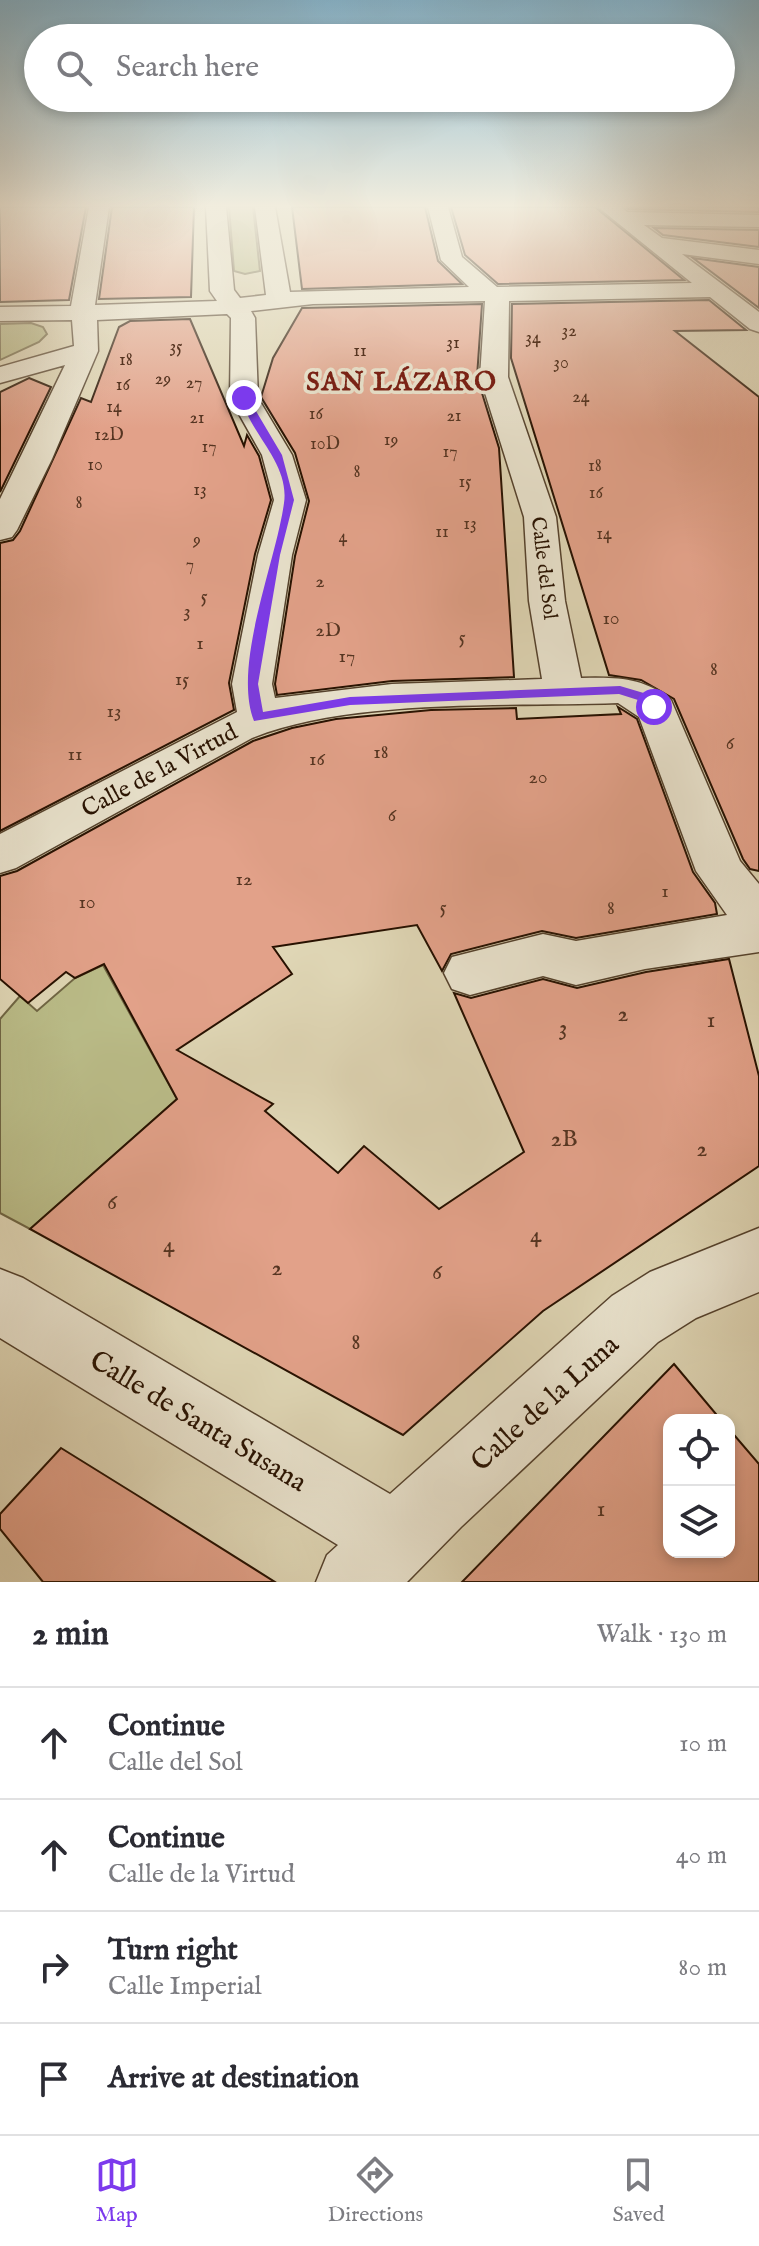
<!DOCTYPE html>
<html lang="en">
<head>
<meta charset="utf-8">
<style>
	:root { --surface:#fff; --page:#f7f7f7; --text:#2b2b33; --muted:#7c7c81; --line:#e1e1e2; --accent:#7c3aed }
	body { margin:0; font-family:"IM FELL English",serif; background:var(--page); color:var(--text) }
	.controls { position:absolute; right:24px; bottom:24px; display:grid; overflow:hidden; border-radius:16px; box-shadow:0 4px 12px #0003 }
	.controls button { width:72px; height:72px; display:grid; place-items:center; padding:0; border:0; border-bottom:2px solid var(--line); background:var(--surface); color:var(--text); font:40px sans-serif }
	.stop { position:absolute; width:24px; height:24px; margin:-18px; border:6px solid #7c3aed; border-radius:50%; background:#fff }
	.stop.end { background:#7c3aed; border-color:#fff; box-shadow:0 2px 8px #0008 }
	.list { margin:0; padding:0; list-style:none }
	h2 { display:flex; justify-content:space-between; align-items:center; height:104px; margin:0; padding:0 32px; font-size:34px }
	h2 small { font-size:26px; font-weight:400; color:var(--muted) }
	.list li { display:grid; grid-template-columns:52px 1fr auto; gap:24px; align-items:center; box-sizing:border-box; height:112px; padding:0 32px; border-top:2px solid var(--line) }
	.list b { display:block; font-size:30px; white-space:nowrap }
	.list p { margin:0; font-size:26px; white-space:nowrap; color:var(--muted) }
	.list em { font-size:26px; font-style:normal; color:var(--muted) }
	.icon { flex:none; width:44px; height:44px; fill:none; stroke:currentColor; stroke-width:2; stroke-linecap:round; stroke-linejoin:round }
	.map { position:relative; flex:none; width:759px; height:1582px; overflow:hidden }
	.search { position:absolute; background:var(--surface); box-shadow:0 4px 12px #0003; left:24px; right:24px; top:24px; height:88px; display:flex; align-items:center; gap:20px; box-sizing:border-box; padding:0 28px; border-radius:44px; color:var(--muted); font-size:30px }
	.sheet { height:552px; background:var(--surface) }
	nav { display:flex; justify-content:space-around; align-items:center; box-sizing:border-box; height:112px; border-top:2px solid var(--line); background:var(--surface); font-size:22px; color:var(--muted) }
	nav a { display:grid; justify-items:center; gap:4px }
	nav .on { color:var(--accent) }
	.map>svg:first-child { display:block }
	.green { fill:#babc88; stroke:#706644; stroke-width:2 }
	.building { fill:#e2a189; stroke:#271100; stroke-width:2 }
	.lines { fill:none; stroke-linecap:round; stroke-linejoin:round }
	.street-casing { stroke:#55422d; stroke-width:3 }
	.street { fill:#eae4cf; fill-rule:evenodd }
	.route { fill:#7c3aed }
	.labels { text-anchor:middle; stroke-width:7; stroke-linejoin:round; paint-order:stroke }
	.far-number-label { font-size:18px; fill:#563522 }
	.far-street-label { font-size:20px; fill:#271100; stroke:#eae4cf }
	.number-label { font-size:20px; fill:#563522 }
	.street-label { font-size:24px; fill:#271100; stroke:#eae4cf }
	.near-number-label { font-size:24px; fill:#563522 }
	.far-district-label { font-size:26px; font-weight:bold; letter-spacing:2px; fill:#7a1f14; stroke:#eae4cf }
	.near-street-label { font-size:28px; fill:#271100; stroke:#eae4cf }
</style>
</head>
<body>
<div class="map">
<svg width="759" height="1582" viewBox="0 0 759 1582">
	<rect width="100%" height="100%" fill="#dfd6b5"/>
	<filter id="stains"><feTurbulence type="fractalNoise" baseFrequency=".0025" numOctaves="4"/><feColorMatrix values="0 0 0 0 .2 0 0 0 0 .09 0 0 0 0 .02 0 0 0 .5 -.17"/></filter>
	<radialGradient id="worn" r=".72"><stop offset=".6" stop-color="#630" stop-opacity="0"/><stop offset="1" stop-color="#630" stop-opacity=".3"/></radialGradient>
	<!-- green -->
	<g class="green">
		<path d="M229,207H253L260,271L245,274L234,271Z"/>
		<path d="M0,324L31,323L43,327L47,334L39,342L0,360Z"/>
		<path d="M103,965L177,1099L30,1229L0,1213V1019L20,996L37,1011L75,978Z"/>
	</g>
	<!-- building -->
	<g class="building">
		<path d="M0,207H86L69,300L0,302Z"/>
		<path d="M112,207H194L191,297L99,299Z"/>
		<path d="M292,207H425L438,261L462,284L302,289Z"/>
		<path d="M451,207H595L684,280L498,284L465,255Z"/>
		<path d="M626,207H759V212L628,209Z"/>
		<path d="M654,228L759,230V247L663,235Z"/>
		<path d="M693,258L759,267V308Z"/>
		<path d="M709,300L746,330L675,331L759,397V871L750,869L743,859L674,699L641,680L609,675L511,358L512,304Z"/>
		<path d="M482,304L477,377L499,448L514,677L392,681L277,695L275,684L295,556L309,501L295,453L261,397L273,358L302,308Z"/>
		<path d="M190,319L244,446L247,435L259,456L271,500L255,554L229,683L234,710L0,831V543L13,540L20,531L81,398L91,402L119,327L130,321Z"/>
		<path d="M29,378L51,387L0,492V392Z"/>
		<path d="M618,707L637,719L693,872L715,903L717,914L576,938L542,931L451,954L442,971L417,925L273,947L292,974L177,1050L273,1104L265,1111L338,1173L364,1146L439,1209L524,1152L454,993L471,998L543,979L577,988L646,972L729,959L759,1076V1166L543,1311L403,1435L30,1229L177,1099L104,964L75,978L66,972L28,1003L0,979V876L17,871L253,741L292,728L336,719L431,710L516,708L517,719L621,714Z"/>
		<path d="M674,1364L721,1420H669V1552H729V1429L759,1464V1582H462Z"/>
		<path d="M61,1448L140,1497L275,1582H43L0,1529V1514Z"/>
	</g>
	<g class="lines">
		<defs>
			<g id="street">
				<path d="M89,207H109L95,305L217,301L210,291L206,207H226L234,290L240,298L266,295L255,207H275L290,292L469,287L441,260L428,207H448L462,257L497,287L692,283L598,207H621L627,212L759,215V227L644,225L662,238L759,250V264L682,254L759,312V332L750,329L710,297L509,301L508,377L556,517L565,601L581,678C616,677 644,677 671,700L740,861L759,884V952L645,969L576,985L543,976L470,995L452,989L444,973L452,957L543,934L576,941L727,915L696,871L639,717L618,703C509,707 351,698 252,738L16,868L0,873V834L237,712L232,684L258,555L274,500L262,455L230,398L231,318L227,314L97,320L98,351L52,459L17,530L12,537L0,540V499L65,365L0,383V367L74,346L72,320L0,321V307L71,306ZM485,301L480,377L524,517L529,601L542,679L392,684L275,698L272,684L292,555L306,500L292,455L258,398L255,318L251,311L313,304Z"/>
				<path d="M759,1228V1292L696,1318L658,1342L461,1527L407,1582H316L327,1555L338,1545L0,1338V1269L23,1278L390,1494L612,1296L650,1272Z"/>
			</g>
		</defs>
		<!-- street casing -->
		<use href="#street" class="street-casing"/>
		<!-- street -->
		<use href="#street" class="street"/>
	</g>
	<!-- sky -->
	<linearGradient id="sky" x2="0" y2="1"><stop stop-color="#86b6cf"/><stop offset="0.48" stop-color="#f1edde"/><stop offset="1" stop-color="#f1edde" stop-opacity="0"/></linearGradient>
	<rect width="759" height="429" fill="url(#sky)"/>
	<!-- route -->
	<path class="route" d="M241,396H247L282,455L294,500L280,555L258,684L263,712L350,697L620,686L647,694L658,704V710H650L638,700L619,694L350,705L254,721C232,665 276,562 284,503C290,462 247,431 241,396Z"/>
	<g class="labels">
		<!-- far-number labels -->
		<g class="far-number-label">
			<text x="569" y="336">32</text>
			<text x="533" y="343">34</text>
			<text x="453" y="348">31</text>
			<text x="176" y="352">35</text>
			<text x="360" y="356">11</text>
			<text x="126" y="365">18</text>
			<text x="561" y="368">30</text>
			<text x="163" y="384">29</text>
			<text x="194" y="388">27</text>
			<text x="123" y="390">16</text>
			<text x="581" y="402">24</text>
			<text x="114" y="412">14</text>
			<text x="316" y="419">16</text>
			<text x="454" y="421">21</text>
			<text x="197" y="423">21</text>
			<text x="109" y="440">12D</text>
			<text x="391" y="445">19</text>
			<text x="325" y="449">10D</text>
			<text x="209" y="452">17</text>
			<text x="450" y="457">17</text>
			<text x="95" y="470">10</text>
			<text x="595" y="471">18</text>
			<text x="357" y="477">8</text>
			<text x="465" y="487">15</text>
			<text x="200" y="495">13</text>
			<text x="596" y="498">16</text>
			<text x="79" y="508">8</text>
			<text x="470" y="529">13</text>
			<text x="442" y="537">11</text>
			<text x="604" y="539">14</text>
			<text x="343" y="542">4</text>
			<text x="197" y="545">9</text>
			<text x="190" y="570">7</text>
		</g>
		<!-- far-street labels -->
		<g class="far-street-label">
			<text transform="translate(545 568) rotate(83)" y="7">Calle del Sol</text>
		</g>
		<!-- number labels -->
		<g class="number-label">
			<text x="320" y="587">2</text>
			<text x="204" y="602">5</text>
			<text x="187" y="617">3</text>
			<text x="611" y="624">10</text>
			<text x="328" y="636">2D</text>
			<text x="462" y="643">5</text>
			<text x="200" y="649">1</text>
			<text x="347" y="662">17</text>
			<text x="714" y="675">8</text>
			<text x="182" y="685">15</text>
			<text x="114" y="717">13</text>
			<text x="730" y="749">6</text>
			<text x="381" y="758">18</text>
			<text x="75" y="760">11</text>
			<text x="317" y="765">16</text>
			<text x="538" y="783">20</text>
			<text x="392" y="821">6</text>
			<text x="244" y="885">12</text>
			<text x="665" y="897">1</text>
			<text x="87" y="908">10</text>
			<text x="443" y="913">5</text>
			<text x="611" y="914">8</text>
		</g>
		<!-- street labels -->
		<g class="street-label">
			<text transform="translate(159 770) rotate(-28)" y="8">Calle de la Virtud</text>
		</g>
		<!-- near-number labels -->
		<g class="near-number-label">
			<text x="623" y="1021">2</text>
			<text x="711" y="1027">1</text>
			<text x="563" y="1035">3</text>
			<text x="564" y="1146">2B</text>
			<text x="702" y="1156">2</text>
			<text x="112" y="1209">6</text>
			<text x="536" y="1242">4</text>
			<text x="169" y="1252">4</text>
			<text x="277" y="1275">2</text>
			<text x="437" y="1279">6</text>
			<text x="356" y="1349">8</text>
			<text x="601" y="1516">1</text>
		</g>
		<!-- far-district labels -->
		<g class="far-district-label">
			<text x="402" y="390">SAN LÁZARO</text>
		</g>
		<!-- near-street labels -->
		<g class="near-street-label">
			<text transform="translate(544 1402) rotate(-42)" y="10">Calle de la Luna</text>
			<text transform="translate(199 1420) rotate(31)" y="10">Calle de Santa Susana</text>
		</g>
	</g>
	<rect width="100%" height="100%" filter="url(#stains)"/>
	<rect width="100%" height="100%" fill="url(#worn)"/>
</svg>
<div class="controls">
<button><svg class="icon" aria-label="locate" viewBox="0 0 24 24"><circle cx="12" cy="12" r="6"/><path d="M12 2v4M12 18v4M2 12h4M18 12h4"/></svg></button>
<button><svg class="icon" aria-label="layers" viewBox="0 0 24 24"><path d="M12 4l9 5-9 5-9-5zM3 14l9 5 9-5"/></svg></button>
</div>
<div class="stop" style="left:654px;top:707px"></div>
<div class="stop end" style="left:244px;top:398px"></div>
<div class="search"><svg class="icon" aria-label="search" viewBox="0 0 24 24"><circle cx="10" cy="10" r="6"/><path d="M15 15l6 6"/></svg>Search here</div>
</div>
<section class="sheet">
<h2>2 min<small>Walk · 130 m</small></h2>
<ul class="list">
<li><svg class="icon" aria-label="ahead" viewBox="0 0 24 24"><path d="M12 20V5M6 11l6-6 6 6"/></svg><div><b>Continue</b><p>Calle del Sol</p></div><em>10 m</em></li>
<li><svg class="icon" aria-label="ahead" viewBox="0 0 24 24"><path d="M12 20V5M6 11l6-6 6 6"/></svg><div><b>Continue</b><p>Calle de la Virtud</p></div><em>40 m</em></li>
<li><svg class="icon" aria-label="right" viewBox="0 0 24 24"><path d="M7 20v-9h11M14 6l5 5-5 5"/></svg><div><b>Turn right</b><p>Calle Imperial</p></div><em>80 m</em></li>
<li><svg class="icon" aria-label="arrive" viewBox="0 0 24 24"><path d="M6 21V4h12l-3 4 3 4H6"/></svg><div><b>Arrive at destination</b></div></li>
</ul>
</section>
<nav>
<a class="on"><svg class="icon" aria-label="map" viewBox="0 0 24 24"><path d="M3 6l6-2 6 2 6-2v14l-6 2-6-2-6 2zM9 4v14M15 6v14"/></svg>Map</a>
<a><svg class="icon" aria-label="directions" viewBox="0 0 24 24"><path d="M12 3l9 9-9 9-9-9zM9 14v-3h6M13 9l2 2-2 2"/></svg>Directions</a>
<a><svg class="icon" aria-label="saved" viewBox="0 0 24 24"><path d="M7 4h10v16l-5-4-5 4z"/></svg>Saved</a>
</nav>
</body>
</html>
